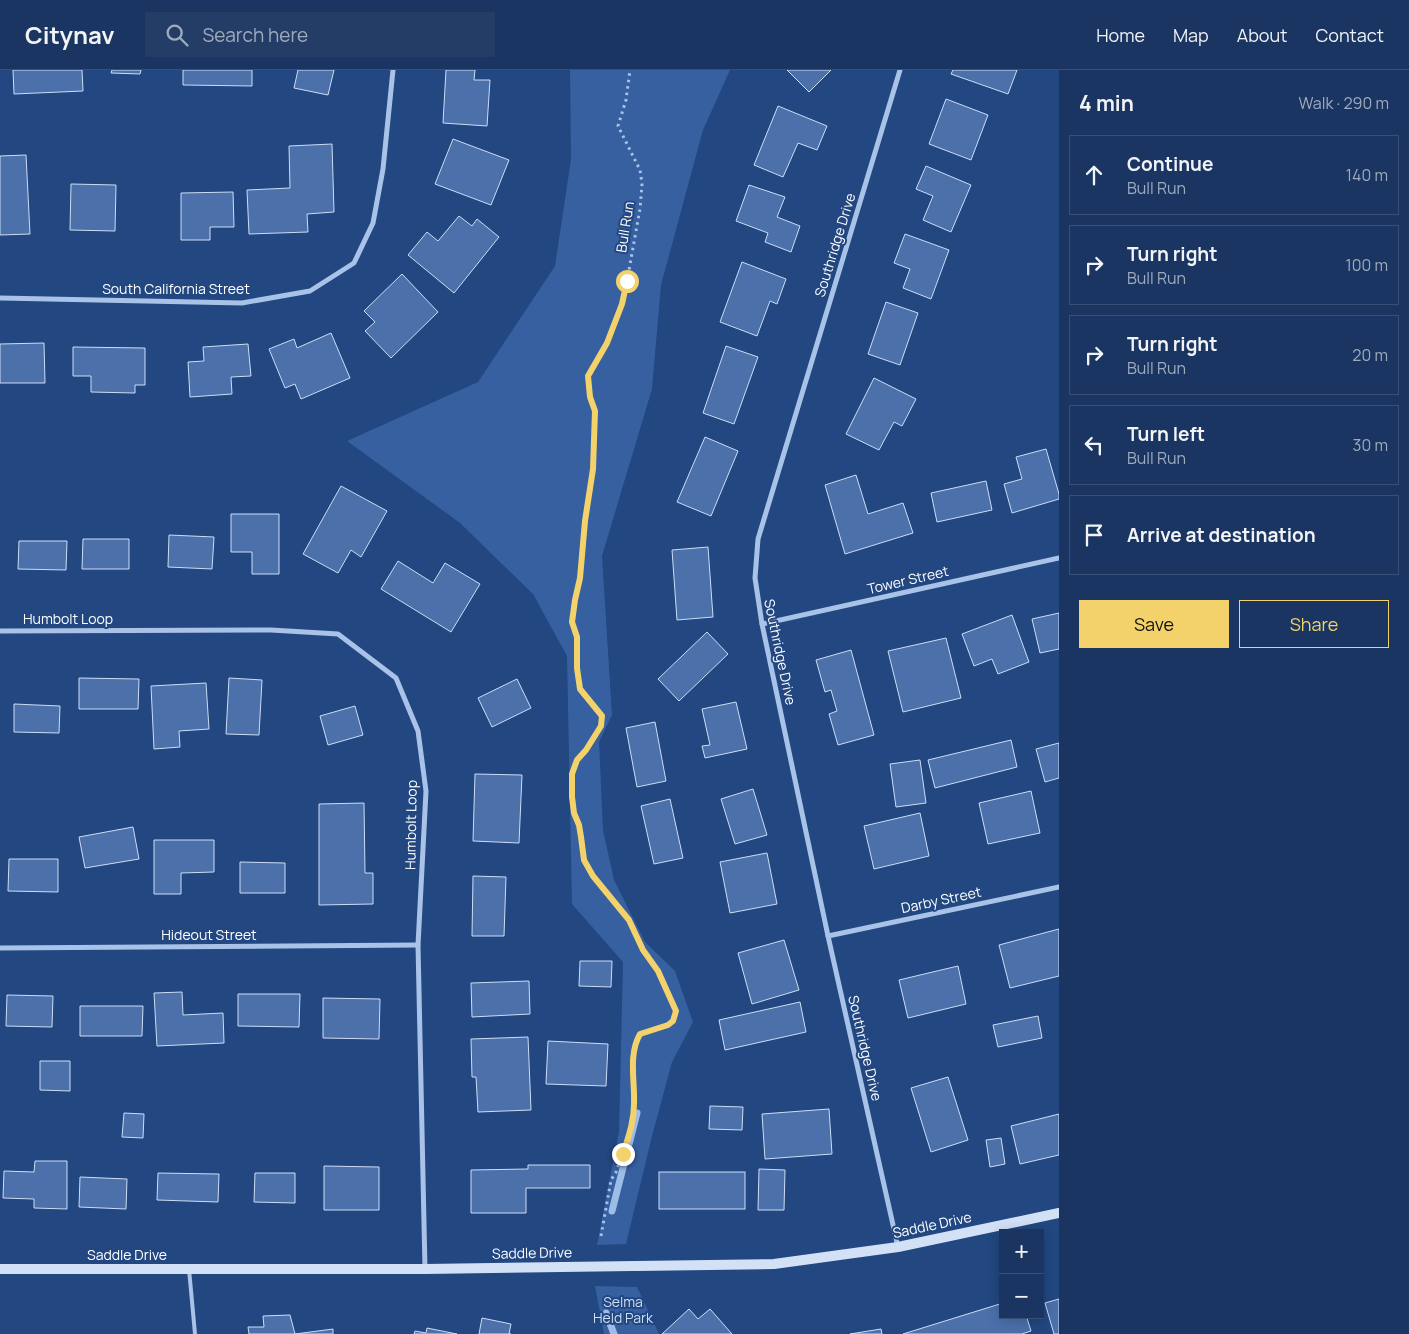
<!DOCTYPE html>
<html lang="en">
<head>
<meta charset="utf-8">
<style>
	:root { --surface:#1a3561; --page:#233d67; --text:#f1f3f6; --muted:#9fabbd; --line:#385076; --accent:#f3d26b }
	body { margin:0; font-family:Manrope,sans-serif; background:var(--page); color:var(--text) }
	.controls { position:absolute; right:15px; bottom:15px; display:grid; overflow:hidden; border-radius:0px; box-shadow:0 2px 12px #0003 }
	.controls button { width:45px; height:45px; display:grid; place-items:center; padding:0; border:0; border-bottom:1px solid var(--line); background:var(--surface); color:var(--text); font:25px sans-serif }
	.stop { position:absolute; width:15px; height:15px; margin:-11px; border:4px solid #f3d26b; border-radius:50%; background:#fff }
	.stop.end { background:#f3d26b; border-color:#fff; box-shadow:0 1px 5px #0008 }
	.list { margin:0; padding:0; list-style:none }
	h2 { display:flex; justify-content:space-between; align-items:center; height:65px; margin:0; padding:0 20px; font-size:21px }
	h2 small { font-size:16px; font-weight:400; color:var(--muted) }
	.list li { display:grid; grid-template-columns:32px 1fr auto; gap:15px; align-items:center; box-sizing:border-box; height:80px; margin:0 10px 10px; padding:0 10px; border:1px solid var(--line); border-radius:0px }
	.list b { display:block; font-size:19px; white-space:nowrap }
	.list p { margin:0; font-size:16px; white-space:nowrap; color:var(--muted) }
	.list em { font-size:16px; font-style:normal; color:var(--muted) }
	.actions { display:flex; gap:10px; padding:15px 20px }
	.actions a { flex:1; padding:11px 0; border:1px solid var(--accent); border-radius:0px; text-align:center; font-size:18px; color:var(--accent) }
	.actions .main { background:var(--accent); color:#111 }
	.icon { flex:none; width:28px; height:28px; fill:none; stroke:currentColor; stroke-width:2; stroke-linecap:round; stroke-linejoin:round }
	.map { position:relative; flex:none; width:1059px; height:1264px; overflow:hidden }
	header { display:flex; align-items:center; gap:30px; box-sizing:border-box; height:70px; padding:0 25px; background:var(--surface); border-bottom:1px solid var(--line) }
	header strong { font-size:24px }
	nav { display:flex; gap:28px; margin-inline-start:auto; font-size:18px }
	.search { width:350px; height:45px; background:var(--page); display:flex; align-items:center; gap:12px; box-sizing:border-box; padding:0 18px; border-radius:0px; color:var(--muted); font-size:19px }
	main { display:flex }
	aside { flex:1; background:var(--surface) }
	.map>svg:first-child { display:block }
	.green { fill:#36609f }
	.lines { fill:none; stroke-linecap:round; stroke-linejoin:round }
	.stream { stroke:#9dbde8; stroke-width:7 }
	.building { fill:#4b70aa; stroke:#cdddf6 }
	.path { stroke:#a9c2e7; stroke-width:3; stroke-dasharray:2.5 4; stroke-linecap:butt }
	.lane { stroke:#a9c2e7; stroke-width:4 }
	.street { stroke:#a9c2e7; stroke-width:5 }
	.secondary { stroke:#d3e1f6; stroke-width:10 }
	.route { stroke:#f3d26b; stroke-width:6 }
	.labels { text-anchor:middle; stroke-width:4; stroke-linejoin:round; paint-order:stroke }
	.street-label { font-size:14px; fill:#fff; stroke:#224781 }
	.park-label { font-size:14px; fill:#cdddf6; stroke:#224781 }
</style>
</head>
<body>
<header>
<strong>Citynav</strong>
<div class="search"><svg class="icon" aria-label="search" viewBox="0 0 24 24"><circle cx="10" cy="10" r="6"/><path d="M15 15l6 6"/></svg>Search here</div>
<nav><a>Home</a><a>Map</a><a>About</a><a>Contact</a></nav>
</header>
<main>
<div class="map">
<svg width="1059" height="1264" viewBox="0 0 1059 1264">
	<rect width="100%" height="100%" fill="#224781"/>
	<!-- green -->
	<g class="green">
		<path d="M570,0H730L703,60L661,215L652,319L602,486L612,645L599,672L603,760L614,810L645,872L675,901L693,952L672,992L651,1070L626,1174L597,1175L619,1062L623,892L572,834L567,586L533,524L460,453L347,371L478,312L555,196L571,89Z"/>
		<path d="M595,1216L637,1217L659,1264H604Z"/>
	</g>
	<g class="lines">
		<!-- stream -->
		<g class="stream">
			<path d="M612,1141L637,1043"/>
			<path d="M606,1243L614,1264"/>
		</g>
	</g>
	<!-- building -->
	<g class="building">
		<path d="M13,0H82L83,21L14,24Z"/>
		<path d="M112,0H141L140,4L111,3Z"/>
		<path d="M183,0H252V16L183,15Z"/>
		<path d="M298,0H334L328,25L294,18Z"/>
		<path d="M446,0H475L474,10H490L487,56L443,53Z"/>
		<path d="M787,0H831L809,22Z"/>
		<path d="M953,0H1017L1008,24L951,4Z"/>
		<path d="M946,29L988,45L971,90L929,74Z"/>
		<path d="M778,36L827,56L817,80L798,73L783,107L754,95Z"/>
		<path d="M453,69L509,90L491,135L435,114Z"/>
		<path d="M332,74L334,142L307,144L308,162L249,164L247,120L290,118L289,76Z"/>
		<path d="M26,85L30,164L0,165V86Z"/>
		<path d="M926,96L971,115L951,162L923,150L933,126L916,119Z"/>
		<path d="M71,114L116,115L115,161L70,160Z"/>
		<path d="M749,115L785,127L777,147L800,156L791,182L765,172L768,163L736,151Z"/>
		<path d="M233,122L234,157H210V170H181V123Z"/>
		<path d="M459,146L472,156L477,149L499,167L454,223L408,185L427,162L438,171Z"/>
		<path d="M905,164L949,180L931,229L903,218L910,199L894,193Z"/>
		<path d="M742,192L786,209L777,234L770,231L757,266L720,252Z"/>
		<path d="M402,204L438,242L391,288L365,261L375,252L364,241Z"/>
		<path d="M886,232L918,243L900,295L868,284Z"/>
		<path d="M331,263L350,308L301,329L295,314L285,318L269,279L294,269L297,278Z"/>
		<path d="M44,273L45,313H0V274Z"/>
		<path d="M248,274L251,306L231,307L232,324L190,327L188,292L204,291L203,277Z"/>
		<path d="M726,276L758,287L734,354L703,343Z"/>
		<path d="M73,277L145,278V315H135V323L91,322V306H73Z"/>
		<path d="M874,308L916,329L902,356L894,352L879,380L846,364Z"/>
		<path d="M705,367L738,381L711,446L677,432Z"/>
		<path d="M1046,379L1059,424V429L1012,443L1004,414L1022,409L1016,387Z"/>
		<path d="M856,405L868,444L903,433L913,463L845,484L825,415Z"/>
		<path d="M986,411L992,440L937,452L931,423Z"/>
		<path d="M341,416L387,441L361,487L351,480L338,503L303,484Z"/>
		<path d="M231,444H279V504H252V482H231Z"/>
		<path d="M169,465L214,467L212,499L168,497Z"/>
		<path d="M83,469H129V499H82Z"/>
		<path d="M19,471H67L66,500L18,499Z"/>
		<path d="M708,477L713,547L677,550L672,480Z"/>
		<path d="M398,491L433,513L445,493L480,514L451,562L381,519Z"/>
		<path d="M1059,543V579L1040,583L1032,549Z"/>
		<path d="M1012,545L1029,592L998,604L992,589L974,596L962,564Z"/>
		<path d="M707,562L728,584L679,631L658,609Z"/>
		<path d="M946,568L961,628L903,642L888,581Z"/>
		<path d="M851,580L874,665L838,675L829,644L837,641L831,620L825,622L816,590Z"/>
		<path d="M79,608L139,609L138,639H79Z"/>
		<path d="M229,608L262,610L259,665L226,664Z"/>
		<path d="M517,609L531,638L492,657L478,628Z"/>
		<path d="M206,613L209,659L179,661L180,677L154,679L151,616Z"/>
		<path d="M736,632L747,679L705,688L702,676L710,675L702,639Z"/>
		<path d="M14,634L60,636L59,663L14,662Z"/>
		<path d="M355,636L363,665L328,675L320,646Z"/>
		<path d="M655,652L666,711L637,717L626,658Z"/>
		<path d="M1011,670L1017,697L935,718L928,690Z"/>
		<path d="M1059,673V708L1045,712L1036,679Z"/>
		<path d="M920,690L926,733L896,737L890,694Z"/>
		<path d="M475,704L522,705L519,773L473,771Z"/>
		<path d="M753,719L767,765L735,774L721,729Z"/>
		<path d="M1031,721L1040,763L988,774L979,733Z"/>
		<path d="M670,729L683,788L654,794L641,736Z"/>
		<path d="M364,733L365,803H373V834L319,835V734Z"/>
		<path d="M920,743L929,786L874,799L864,756Z"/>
		<path d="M133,757L139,789L85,798L79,767Z"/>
		<path d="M154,770H214V802L181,803V824H154Z"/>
		<path d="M767,783L777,834L730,843L720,792Z"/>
		<path d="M9,789H58V822L8,821Z"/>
		<path d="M240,792L285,793V823H240Z"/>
		<path d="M473,806L506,807L504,866H472Z"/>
		<path d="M1059,859V906L1010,918L999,875Z"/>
		<path d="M784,870L799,920L752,934L738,883Z"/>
		<path d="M580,891H612L611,917L579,916Z"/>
		<path d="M958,896L966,934L908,948L899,910Z"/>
		<path d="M529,911L530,944L472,947L471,913Z"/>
		<path d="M182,922L183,945L223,943L224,973L157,976L154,923Z"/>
		<path d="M238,924H300L299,957L238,956Z"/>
		<path d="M7,925L53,926L52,957L6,956Z"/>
		<path d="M323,928L380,929L379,969L323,968Z"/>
		<path d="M800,932L806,962L725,980L719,950Z"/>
		<path d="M80,936H143L142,966H80Z"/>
		<path d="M1038,946L1042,968L998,977L993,955Z"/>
		<path d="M528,967L531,1040L478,1042L476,1007H472L471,969Z"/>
		<path d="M548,971L608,974L606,1016L546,1014Z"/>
		<path d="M40,991H70V1021L40,1020Z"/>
		<path d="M948,1007L968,1070L931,1082L911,1018Z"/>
		<path d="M710,1036L743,1037L742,1060L709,1059Z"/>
		<path d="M829,1039L832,1084L765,1089L762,1044Z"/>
		<path d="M124,1043L144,1044L143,1068L122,1067Z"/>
		<path d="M1059,1044V1085L1020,1094L1011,1056Z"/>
		<path d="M1001,1068L1005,1094L990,1097L986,1070Z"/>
		<path d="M35,1091H67V1139L34,1138V1129L3,1128L4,1101L34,1102Z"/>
		<path d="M528,1095H590V1118H526V1143H471V1100L528,1099Z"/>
		<path d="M324,1096L379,1097V1140H324Z"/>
		<path d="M759,1099L785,1100L784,1140H758Z"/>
		<rect x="659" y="1102" width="86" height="37"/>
		<path d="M158,1103L219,1104L218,1132L157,1130Z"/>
		<path d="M255,1103H295V1133L254,1132Z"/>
		<path d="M80,1107L127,1109L126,1139L79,1137Z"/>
		<path d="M1059,1229V1264H1054L1045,1233Z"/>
		<path d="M1003,1233V1245H1026L1031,1261L1022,1264H903Z"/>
		<path d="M689,1239L698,1249L710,1239L732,1264H662Z"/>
		<path d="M290,1245L295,1264L333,1259V1264H249L248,1257H264L263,1246Z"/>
		<path d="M482,1248L511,1254L509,1264H511H479Z"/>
		<path d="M427,1258L457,1264H414L415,1261L426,1263Z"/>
		<path d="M881,1259L882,1264H850Z"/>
	</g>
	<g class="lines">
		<!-- path -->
		<path class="path" d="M601,1166L611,1110L616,1102L632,1055L634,1035L633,988L635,972L640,964L668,955L673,951L676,941L658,901L643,880L629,850L593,806L584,789L582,780L581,767L579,755L574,743L572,727V704L577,690L586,680L601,656L602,645L581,619L577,598V567L572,552L575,530L580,508L585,451L593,399L595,341L591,327L588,306L607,273L621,234L627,211L640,139L642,114L640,100L618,56L626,30L630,0"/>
		<!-- lane -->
		<path class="lane" d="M189,1199L195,1264"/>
		<!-- street -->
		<g class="street">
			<path d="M0,228L242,233L310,221L354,193L373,153L383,99L393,0"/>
			<path d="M762,554L1059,488"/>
			<path d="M0,561L271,560L338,564L396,608L418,661L426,721L418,875L425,1199"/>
			<path d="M828,866L1059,817"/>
			<path d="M0,878L418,875"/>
			<path d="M898,1177L828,866L762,554L755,508L758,469L900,0"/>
		</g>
		<!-- secondary -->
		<path class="secondary" d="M0,1199H425L774,1194L898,1177L1059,1143"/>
	</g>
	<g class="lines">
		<!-- route -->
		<path class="route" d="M623,1084C628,1068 634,1052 634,1034C635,1011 628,985 640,964L668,955L673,951L676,941L658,901L643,880L629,850L593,806L584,790L581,767L579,755L574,743L572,727V704L577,690L586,680L601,656L602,646L580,619L577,598V567L572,552L575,530L580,508L585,451L593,399L595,341L590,327L588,306L607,273L622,234L627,211"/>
	</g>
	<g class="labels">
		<!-- street labels -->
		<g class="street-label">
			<text transform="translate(625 157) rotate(-81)" y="5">Bull Run</text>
			<text transform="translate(835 175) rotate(-73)" y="5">Southridge Drive</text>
			<text x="176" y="224">South California Street</text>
			<text transform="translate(908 510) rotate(-13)" y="5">Tower Street</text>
			<text x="68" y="554">Humbolt Loop</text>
			<text transform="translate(780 582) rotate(78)" y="5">Southridge Drive</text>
			<text transform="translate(411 755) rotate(-89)" y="5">Humbolt Loop</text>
			<text transform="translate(941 830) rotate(-12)" y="5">Darby Street</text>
			<text x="209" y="870">Hideout Street</text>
			<text transform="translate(865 978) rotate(77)" y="5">Southridge Drive</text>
			<text transform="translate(932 1155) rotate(-12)" y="5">Saddle Drive</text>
			<text transform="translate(532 1183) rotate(-1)" y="5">Saddle Drive</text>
			<text x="127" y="1190">Saddle Drive</text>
		</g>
		<!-- park labels -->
		<g class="park-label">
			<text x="623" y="1237">Selma<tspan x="623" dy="16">Held Park</tspan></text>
		</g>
	</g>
</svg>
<div class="controls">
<button>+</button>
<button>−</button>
</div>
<div class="stop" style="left:627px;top:211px"></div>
<div class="stop end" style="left:623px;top:1084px"></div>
</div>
<aside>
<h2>4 min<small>Walk · 290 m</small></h2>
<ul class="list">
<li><svg class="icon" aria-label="ahead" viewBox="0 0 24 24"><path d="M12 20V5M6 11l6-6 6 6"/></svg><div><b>Continue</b><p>Bull Run</p></div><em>140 m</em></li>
<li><svg class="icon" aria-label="right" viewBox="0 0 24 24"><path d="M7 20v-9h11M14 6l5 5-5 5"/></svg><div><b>Turn right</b><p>Bull Run</p></div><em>100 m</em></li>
<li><svg class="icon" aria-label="right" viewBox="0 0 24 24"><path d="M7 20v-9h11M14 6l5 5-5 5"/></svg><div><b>Turn right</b><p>Bull Run</p></div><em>20 m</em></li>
<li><svg class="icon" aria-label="left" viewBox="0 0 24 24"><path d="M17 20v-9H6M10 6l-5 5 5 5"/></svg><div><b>Turn left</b><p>Bull Run</p></div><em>30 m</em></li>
<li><svg class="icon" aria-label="arrive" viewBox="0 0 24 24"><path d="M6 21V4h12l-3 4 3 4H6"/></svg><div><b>Arrive at destination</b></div></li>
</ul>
<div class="actions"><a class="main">Save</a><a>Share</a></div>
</aside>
</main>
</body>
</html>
